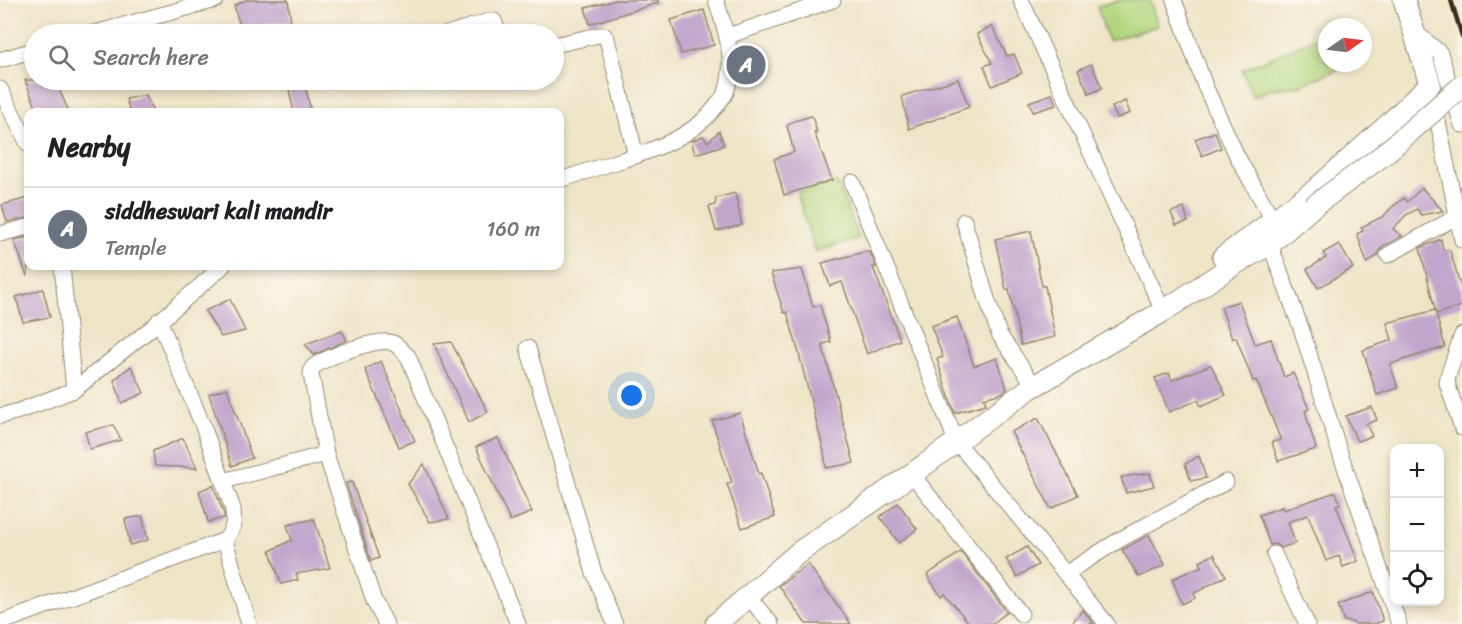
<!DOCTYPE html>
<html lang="en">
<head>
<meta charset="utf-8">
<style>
	:root { --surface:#fff; --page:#f6f6f6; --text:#202124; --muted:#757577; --line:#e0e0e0; --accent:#ea580c }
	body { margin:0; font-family:Sriracha,sans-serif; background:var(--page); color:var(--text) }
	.controls { position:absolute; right:18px; bottom:18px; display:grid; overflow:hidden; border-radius:12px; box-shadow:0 3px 9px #0003 }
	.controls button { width:54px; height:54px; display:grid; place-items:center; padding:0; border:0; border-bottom:2px solid var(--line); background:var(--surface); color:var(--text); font:30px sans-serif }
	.compass { position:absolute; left:1318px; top:18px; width:54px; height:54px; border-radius:50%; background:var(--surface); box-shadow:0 3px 9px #0003; rotate:76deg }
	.you { position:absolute; left:632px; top:396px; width:21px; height:21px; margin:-15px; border:4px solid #fff; border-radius:50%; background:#1a73e8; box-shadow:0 0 0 9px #1a73e833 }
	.badge { display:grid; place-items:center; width:39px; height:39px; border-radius:50%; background:var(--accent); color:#fff; font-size:20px; font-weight:700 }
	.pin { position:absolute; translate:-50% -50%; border:3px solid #fff; box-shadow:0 2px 6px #0006 }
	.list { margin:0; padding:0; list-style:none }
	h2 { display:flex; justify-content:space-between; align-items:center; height:78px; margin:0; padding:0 24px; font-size:26px }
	h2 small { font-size:20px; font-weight:400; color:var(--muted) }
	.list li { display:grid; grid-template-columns:39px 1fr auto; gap:18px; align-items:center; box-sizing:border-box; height:84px; padding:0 24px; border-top:2px solid var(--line) }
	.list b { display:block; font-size:22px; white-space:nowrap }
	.list p { margin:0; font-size:20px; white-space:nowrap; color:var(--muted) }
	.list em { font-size:20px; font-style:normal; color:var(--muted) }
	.icon { flex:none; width:33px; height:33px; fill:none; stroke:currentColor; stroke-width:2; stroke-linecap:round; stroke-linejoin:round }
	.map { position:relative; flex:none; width:1462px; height:624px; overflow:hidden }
	.search { position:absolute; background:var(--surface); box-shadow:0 3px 9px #0003; left:24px; top:24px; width:540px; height:66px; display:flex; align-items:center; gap:15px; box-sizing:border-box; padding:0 21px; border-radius:33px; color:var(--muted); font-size:22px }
	.panel { position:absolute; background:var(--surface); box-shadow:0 3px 9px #0003; left:24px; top:108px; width:540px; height:162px; border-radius:12px }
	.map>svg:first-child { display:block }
	.green { fill:#b2d57e; stroke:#76804e; stroke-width:1.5 }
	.building { fill:#c2a5cd }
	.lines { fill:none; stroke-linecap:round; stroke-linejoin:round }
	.street-casing { stroke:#948872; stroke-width:17 }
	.secondary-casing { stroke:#948872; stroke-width:23 }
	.street { stroke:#fff; stroke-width:15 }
	.secondary { stroke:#fff; stroke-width:21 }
	.rail { stroke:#3b2a1e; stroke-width:4.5 }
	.secondary-bridge-casing { stroke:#948872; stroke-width:23; stroke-linecap:butt }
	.secondary-bridge { stroke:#fff; stroke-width:21 }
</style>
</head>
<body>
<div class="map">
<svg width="1462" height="624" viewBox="0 0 1462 624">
	<rect width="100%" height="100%" fill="#fbf7ec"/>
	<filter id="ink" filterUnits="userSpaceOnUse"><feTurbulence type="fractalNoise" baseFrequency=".0167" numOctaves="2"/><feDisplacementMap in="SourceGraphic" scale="12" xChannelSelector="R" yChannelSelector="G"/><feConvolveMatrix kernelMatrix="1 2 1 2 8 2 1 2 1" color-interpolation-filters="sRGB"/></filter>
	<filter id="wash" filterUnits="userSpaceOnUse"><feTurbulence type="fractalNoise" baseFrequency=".008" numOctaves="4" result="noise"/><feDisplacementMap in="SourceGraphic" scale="24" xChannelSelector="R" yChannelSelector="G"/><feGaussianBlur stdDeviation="1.35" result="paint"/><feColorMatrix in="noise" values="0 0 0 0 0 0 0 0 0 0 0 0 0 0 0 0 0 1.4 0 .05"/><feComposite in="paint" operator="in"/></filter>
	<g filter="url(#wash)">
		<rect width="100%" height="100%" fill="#eee5c7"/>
		<!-- green -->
		<g class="green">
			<path d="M1121,0H1150L1158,26L1108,41L1097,6Z"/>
			<path d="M1325,34L1327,37V63H1340L1342,68L1298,86L1271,89L1253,97L1242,70Z"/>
			<path d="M837,182L859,238L815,252L797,193Z"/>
		</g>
		<g id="blocks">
			<!-- building -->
			<g class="building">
				<path d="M246,0H288L291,22L271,23L242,33L234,6Z"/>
				<path d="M616,0H658V3L590,24L585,8Z"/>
				<path d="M704,10L714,45L681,54L671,20Z"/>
				<path d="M992,26L1007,56L1014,54L1022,73L992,86L984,66L992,63L977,34Z"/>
				<path d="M1091,64L1102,88L1089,94L1078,70Z"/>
				<path d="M958,79L969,107L909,129L902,96Z"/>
				<path d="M25,80H55L69,112H38Z"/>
				<path d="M305,85L310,108L294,112L289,90Z"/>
				<path d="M1052,94L1056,105L1033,112L1029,102Z"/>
				<path d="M146,95L153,112H130L126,99Z"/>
				<path d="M1125,101L1130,113L1117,118L1112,107Z"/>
				<path d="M812,116L817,132H814L832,180L784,195L774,159L794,152L787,126L794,121Z"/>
				<path d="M719,131L724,145L695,154L691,141L703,136L708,142Z"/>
				<path d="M1215,132L1221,148L1202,156L1195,139Z"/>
				<path d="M1422,188L1443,211L1421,215L1417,209L1406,215L1393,229L1402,236L1383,246L1379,251L1378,255L1367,263L1357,234L1363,231L1361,227L1384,216L1391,208L1404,198L1407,202Z"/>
				<path d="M735,193L742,225L716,231L709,207L715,205L716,198Z"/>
				<path d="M28,198V218L7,222L2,205Z"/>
				<path d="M1184,208L1188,222L1176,225L1171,212Z"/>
				<path d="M1031,231L1042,286H1045L1055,337L1021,345L1009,289L1006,290L995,239Z"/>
				<path d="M28,237V275L27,276L14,240Z"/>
				<path d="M1441,239L1443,250H1450L1462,291V306L1436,314L1420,248Z"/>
				<path d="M1339,244L1353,268L1318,288L1307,269L1326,258L1323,253Z"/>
				<path d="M864,252H870L876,267H873L900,340L867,354L842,282L830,286L822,263Z"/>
				<path d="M802,269L813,307L820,305L831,342L822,344L854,463L826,468L824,452L798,350L787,312L784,313L771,273Z"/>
				<path d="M43,289L50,317L23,322L16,297Z"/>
				<path d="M230,299L245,331L221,337L205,311Z"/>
				<path d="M1239,301L1255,344L1271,339L1284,377L1293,373L1309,409L1305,411L1316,449L1278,461L1272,442L1281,440L1256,380L1253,381L1236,337L1232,339L1221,307Z"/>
				<path d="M1435,310L1445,347L1390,364L1398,388L1377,395L1363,350L1392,340L1387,323Z"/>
				<path d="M957,317L974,366L997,358L1007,389L1002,393L984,398L986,404L955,413L947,391L937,359L943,357L931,326Z"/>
				<path d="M342,331L347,340L314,355L305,344Z"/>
				<path d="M451,342L488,412L469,422L434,344Z"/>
				<path d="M381,361L415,441L399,447L365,369Z"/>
				<path d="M1211,365L1226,395L1201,406L1198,400L1169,412L1155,378L1169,373L1172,380Z"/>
				<path d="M131,366L144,393L122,403L114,380Z"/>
				<path d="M227,388L252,458L232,466L209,394Z"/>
				<path d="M1372,407L1377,420L1366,424L1372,436L1357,441L1346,416Z"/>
				<path d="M740,413L759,474L761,473L775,517L742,528L727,484L732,483L712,421Z"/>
				<path d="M1038,418L1078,495L1051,509L1011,432Z"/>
				<path d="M113,425L121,440L90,449L85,432Z"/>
				<path d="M183,438L197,468L155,466L153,451Z"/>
				<path d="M498,438L532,512L510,521L476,447Z"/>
				<path d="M1199,456L1206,478L1191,481L1185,464Z"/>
				<path d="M424,464L449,519L430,522L408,484Z"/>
				<path d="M1150,473L1154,486L1126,493L1121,477Z"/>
				<path d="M352,482L379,558L371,561L346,483Z"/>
				<path d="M213,485L224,514V518L208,522L199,491Z"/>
				<path d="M1336,492L1340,504L1336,505L1358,561L1343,567L1339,556L1326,561L1308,515L1288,522L1295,543L1281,548L1275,544L1270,545L1259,515L1282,507L1283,510Z"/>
				<path d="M898,503L917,529L899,543L880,517Z"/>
				<path d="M142,516L148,540L130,545L125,519Z"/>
				<path d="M314,519L330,568L296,574L298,580L281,584L270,551L292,540L287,525Z"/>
				<path d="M1149,535L1165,565L1139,577L1122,550Z"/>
				<path d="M1027,547L1038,565L1017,577L1006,559Z"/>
				<path d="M961,552L1007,612L992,624H970L944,593L941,596L927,575Z"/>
				<path d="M1214,554L1226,576L1193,594L1195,598L1182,604L1172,579L1202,566L1200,562Z"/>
				<path d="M808,564L851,624H806L779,586Z"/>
				<path d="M1373,592L1383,621L1374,624H1354L1352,622L1344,621L1338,605Z"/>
				<path d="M1083,610L1094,624H1071Z"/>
			</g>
		</g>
	</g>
	<g filter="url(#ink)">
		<use href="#blocks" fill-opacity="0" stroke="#948872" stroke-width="1.5"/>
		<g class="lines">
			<defs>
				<g id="street">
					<path d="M1021,0L1159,302L1162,312"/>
					<path d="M1174,0L1205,86L1238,158L1273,220"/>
					<path d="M1413,30L1440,53L1462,125"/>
					<path d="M91,34L216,0"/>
					<path d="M447,34L489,21H494L499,34"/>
					<path d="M728,36L833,0"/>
					<path d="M554,45L599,35H604L607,39L636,156"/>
					<path d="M0,60L34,50"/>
					<path d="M283,81L289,80"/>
					<path d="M0,89L28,144"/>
					<path d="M1434,102L1462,240"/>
					<path d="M560,180C578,174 597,168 616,162C654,150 697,136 720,101C723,97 726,94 727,89C736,60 725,28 716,0"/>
					<path d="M852,182L956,441L1107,624"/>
					<path d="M964,221L987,299L999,334L1031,381"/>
					<path d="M0,234L28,227"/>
					<path d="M1270,244L1302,331L1338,447L1399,624"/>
					<path d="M1388,255L1458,216"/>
					<path d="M62,266L74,390"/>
					<path d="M1462,335L1448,376L1447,383L1462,428"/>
					<path d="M528,348L594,573L615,624"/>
					<path d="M0,416L19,411L74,390L154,326L223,266"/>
					<path d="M912,474L1021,614"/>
					<path d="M223,481L326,454"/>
					<path d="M225,540L249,624"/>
					<path d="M1274,554L1307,624"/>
					<path d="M1065,574L1119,540L1226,482"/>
					<path d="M748,596L771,624"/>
					<path d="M0,623L225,540C234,528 234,524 233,509L203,426L159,320"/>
					<path d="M386,624L374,601L326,454L311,374L312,368C323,358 379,336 393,343C398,345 403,352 408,356L518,624"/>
				</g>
				<g id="secondary">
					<path d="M1223,257L1315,190L1391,122L1430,84L1404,0"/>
					<path d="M716,624L798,553L912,474L1029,389L1162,312L1238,262L1270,244L1311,208"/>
				</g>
			</defs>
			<!-- street casing -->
			<use href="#street" class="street-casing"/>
			<!-- secondary casing -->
			<use href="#secondary" class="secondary-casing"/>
			<!-- street -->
			<use href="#street" class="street"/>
			<!-- secondary -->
			<use href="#secondary" class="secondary"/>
			<!-- rail -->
			<path class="rail" d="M1451,0L1462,36"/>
			<defs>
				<path id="secondary-bridge" d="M1311,208L1383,155L1462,86"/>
			</defs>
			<!-- secondary-bridge casing -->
			<use href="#secondary-bridge" class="secondary-bridge-casing"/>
			<!-- secondary-bridge -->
			<use href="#secondary-bridge" class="secondary-bridge"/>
		</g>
	</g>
</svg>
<div class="controls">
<button>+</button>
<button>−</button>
<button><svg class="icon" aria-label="locate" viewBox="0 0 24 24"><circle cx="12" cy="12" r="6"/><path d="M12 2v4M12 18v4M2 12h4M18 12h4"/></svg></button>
</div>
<svg class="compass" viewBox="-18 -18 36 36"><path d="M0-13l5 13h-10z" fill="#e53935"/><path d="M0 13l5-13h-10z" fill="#757577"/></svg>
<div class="you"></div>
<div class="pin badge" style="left:746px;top:65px;background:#6b7280">A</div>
<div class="search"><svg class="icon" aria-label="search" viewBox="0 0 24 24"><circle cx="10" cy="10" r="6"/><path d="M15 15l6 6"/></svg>Search here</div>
<section class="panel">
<h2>Nearby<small></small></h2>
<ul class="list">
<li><span class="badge" style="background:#6b7280">A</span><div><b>siddheswari kali mandir</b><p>Temple</p></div><em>160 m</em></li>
</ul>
</section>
</div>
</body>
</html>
